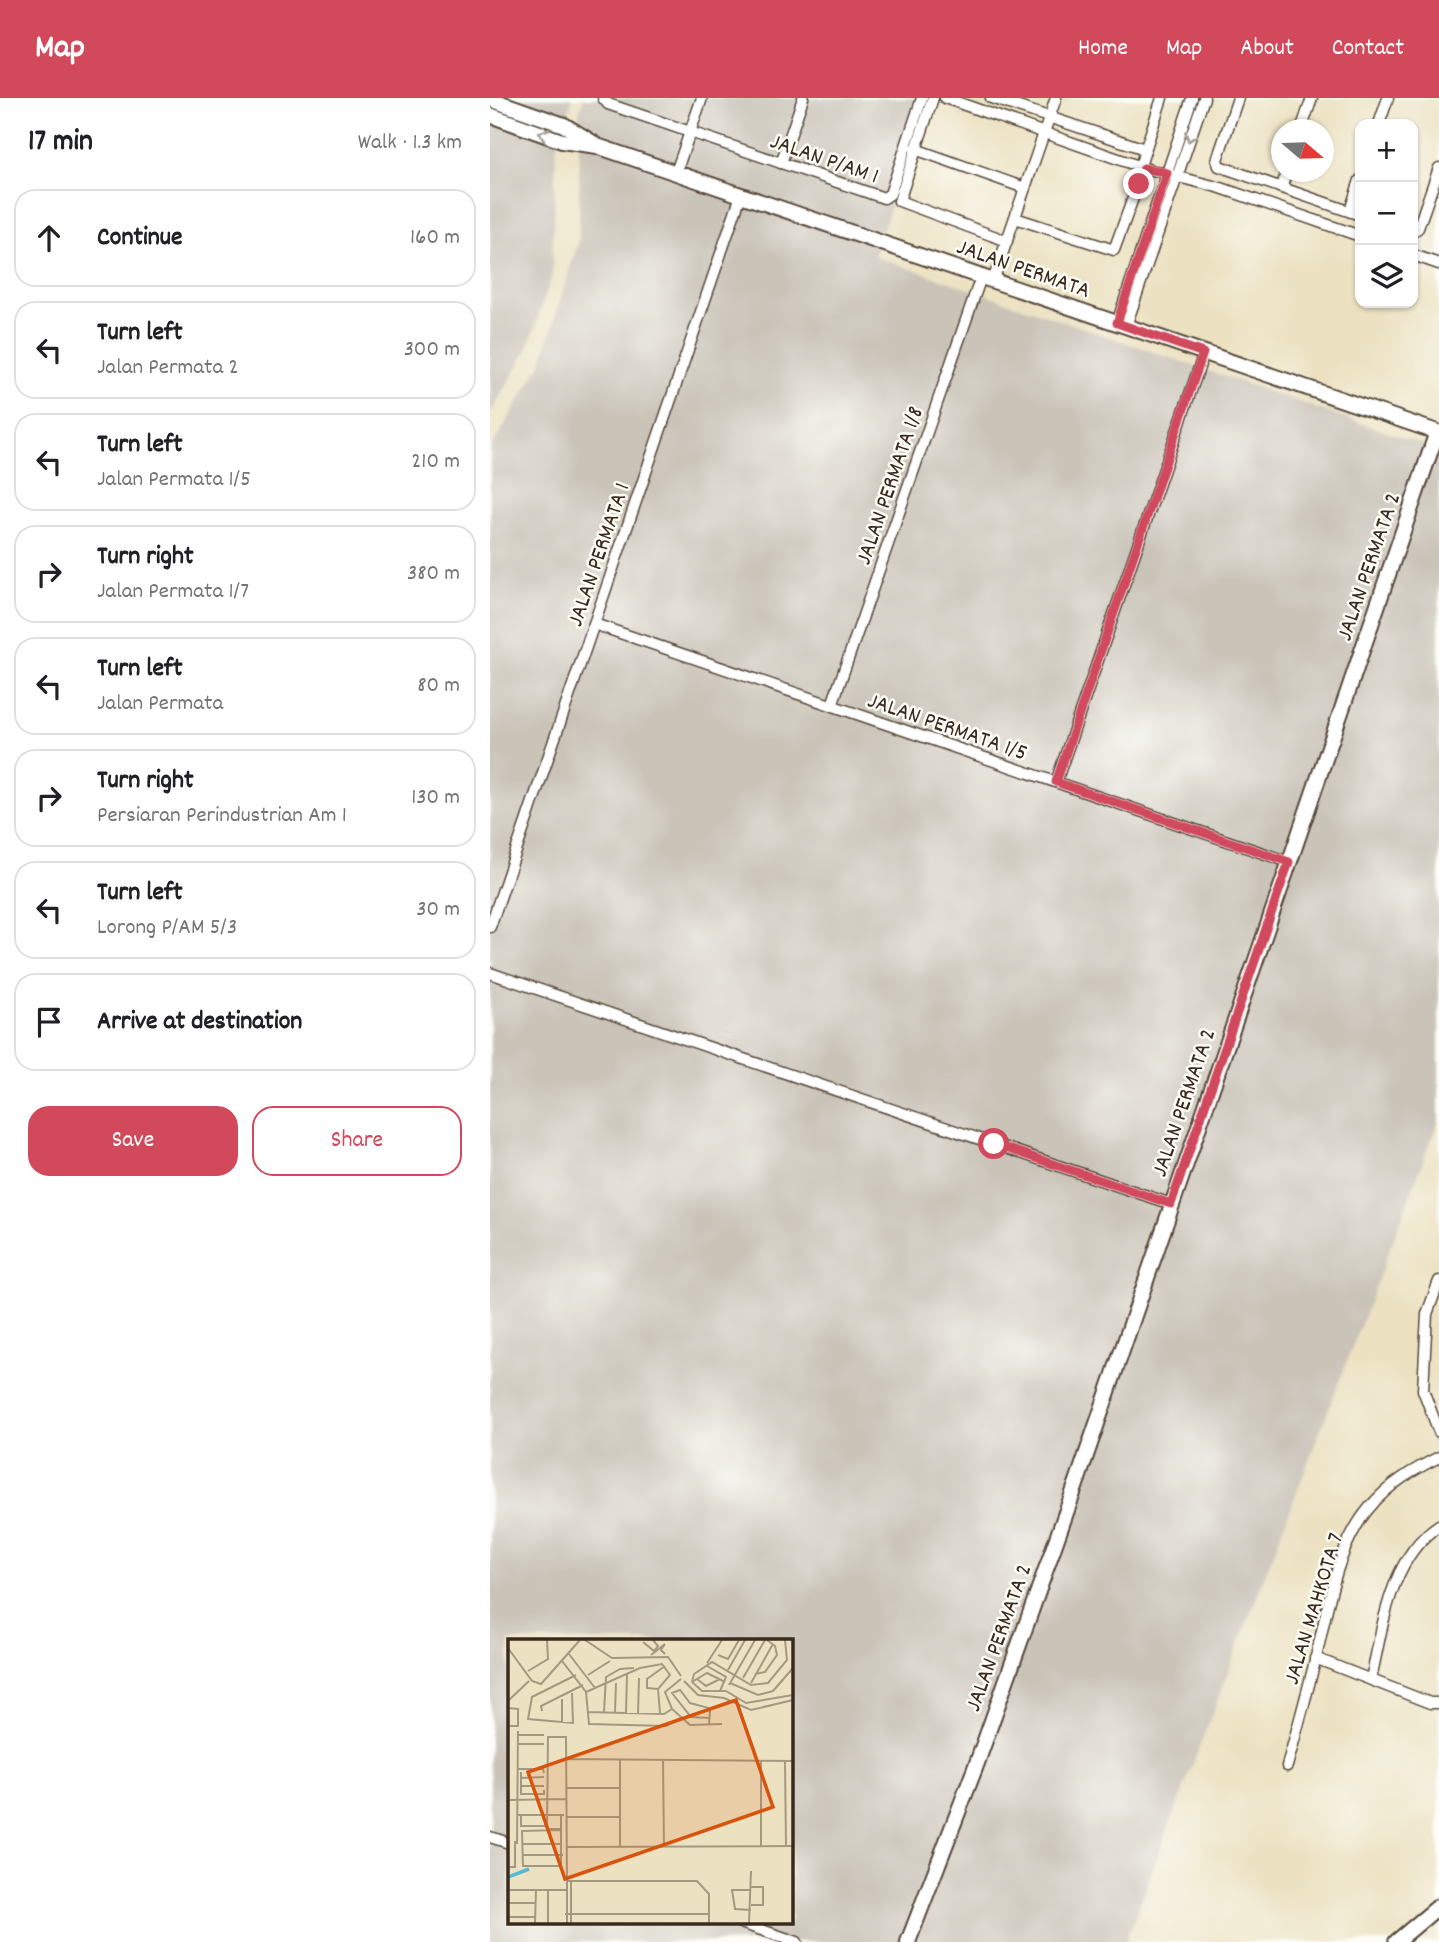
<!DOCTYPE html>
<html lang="en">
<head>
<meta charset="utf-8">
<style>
	:root { --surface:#fff; --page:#f2f2f2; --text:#202124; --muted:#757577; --line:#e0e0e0; --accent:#d1495b }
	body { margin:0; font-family:Dekko,sans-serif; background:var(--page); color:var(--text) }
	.controls { position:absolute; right:21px; top:21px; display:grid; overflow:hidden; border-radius:14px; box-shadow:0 2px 5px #0004 }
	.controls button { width:63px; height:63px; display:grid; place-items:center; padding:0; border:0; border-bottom:2px solid var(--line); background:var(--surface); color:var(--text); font:35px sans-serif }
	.compass { position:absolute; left:781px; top:21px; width:63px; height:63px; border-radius:50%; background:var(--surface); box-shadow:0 2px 5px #0004; rotate:109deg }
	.stop { position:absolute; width:21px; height:21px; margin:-16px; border:5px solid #d1495b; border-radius:50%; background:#fff }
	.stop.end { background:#d1495b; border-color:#fff; box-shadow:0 2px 7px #0008 }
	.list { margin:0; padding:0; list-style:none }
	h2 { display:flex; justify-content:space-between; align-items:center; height:91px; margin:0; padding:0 28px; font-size:30px }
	h2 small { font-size:23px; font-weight:400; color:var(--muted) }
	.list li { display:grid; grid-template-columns:46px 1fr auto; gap:21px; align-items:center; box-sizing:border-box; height:98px; margin:0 14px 14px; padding:0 14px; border:2px solid var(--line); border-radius:21px }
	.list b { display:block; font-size:26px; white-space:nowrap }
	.list p { margin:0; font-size:23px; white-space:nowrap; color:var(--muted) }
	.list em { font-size:23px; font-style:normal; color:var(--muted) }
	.actions { display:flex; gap:14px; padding:21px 28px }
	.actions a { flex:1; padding:16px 0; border:2px solid var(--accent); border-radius:21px; text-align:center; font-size:24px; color:var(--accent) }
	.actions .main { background:var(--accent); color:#fff }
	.icon { flex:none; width:38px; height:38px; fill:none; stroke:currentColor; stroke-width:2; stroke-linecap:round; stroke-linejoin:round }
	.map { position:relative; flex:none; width:949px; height:1844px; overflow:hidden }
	header { display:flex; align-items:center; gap:42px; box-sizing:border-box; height:98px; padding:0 35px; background:var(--accent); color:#fff }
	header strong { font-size:33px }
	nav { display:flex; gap:38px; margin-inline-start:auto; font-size:24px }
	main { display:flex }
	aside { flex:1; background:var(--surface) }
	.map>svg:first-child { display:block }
	.industrial { fill:#c9c3b8; fill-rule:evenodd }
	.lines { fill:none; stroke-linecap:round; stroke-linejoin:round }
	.street-casing { stroke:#564637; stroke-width:13 }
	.secondary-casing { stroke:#564637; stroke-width:18 }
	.street { stroke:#fff; stroke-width:10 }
	.secondary { stroke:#fff; stroke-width:14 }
	.oneway { stroke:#a79f9a }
	.route { stroke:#d1495b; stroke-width:9 }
	.labels { text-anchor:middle; stroke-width:5; stroke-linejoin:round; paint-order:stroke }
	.street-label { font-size:23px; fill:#3b2a1e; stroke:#fdfcf7 }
	.inset-river { fill:none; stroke:#55b9d4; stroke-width:3.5 }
	.inset-road { fill:none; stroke:#a59880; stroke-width:2 }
	.view { fill:#d7540e; fill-opacity:0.15; stroke:#d7540e; stroke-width:3.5 }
	.inset-edge { fill:none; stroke:#3b2a1e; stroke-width:3.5 }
</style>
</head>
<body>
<header>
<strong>Map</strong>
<nav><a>Home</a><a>Map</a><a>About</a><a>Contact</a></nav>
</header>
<main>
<aside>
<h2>17 min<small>Walk · 1.3 km</small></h2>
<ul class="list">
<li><svg class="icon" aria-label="ahead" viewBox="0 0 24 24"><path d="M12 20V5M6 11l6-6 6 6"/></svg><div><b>Continue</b></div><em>160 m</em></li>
<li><svg class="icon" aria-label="left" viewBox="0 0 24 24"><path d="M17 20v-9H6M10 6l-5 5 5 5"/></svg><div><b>Turn left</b><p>Jalan Permata 2</p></div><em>300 m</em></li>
<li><svg class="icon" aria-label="left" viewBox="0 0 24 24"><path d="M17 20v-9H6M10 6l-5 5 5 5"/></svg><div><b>Turn left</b><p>Jalan Permata 1/5</p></div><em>210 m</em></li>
<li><svg class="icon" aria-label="right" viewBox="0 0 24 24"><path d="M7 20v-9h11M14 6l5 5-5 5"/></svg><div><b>Turn right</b><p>Jalan Permata 1/7</p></div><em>380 m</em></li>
<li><svg class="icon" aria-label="left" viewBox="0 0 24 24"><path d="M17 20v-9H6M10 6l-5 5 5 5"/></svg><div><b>Turn left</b><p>Jalan Permata</p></div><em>80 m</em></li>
<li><svg class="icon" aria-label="right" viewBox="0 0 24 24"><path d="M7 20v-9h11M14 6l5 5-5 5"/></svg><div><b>Turn right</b><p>Persiaran Perindustrian Am 1</p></div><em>130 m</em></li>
<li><svg class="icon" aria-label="left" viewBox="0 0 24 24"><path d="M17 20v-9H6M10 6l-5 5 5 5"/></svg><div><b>Turn left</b><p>Lorong P/AM 5/3</p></div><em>30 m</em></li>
<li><svg class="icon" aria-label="arrive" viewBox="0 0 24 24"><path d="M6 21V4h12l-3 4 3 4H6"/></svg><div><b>Arrive at destination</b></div></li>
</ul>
<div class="actions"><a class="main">Save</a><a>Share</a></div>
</aside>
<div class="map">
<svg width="949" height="1844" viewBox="0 0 949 1844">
	<rect width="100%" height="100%" fill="#fdfcf7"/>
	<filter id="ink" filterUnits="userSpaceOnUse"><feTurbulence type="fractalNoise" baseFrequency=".0143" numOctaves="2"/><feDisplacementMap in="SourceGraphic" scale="14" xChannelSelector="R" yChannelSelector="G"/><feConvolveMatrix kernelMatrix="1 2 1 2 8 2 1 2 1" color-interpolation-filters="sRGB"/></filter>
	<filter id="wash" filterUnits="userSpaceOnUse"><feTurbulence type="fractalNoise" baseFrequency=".00686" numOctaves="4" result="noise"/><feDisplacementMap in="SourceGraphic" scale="28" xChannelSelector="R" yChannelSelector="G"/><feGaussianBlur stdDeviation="1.57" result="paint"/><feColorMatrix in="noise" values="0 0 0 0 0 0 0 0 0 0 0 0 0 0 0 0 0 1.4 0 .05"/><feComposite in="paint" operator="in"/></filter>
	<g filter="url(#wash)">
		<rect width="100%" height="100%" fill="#ece2c2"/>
		<!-- industrial -->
		<g class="industrial">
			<path d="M0,0H83L66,51L62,177L38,250L0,317Z"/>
			<path d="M94,0H437L384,158L949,352V1022L635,1844H0V352L52,263L89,141V14ZM19,1543H301V1825H19Z"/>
		</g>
	</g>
	<g filter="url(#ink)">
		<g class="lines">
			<defs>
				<g id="street">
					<path d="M113,0L118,6L394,100L400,96L432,0"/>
					<path d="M443,0L409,103L517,143"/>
					<path d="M455,0L654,70L731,90L870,138"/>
					<path d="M501,0L655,51"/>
					<path d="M748,0L727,62L729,68L870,117"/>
					<path d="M889,26L898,0"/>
					<path d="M811,32L822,0"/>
					<path d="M425,51L535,90"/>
					<path d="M291,65L313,0"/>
					<path d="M650,68L672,0"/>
					<path d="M186,74L212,0"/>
					<path d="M791,90L797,74"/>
					<path d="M860,113L870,82"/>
					<path d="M525,120L624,152L654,70"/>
					<path d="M923,134L928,130L949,70"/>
					<path d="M923,157L949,166"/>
					<path d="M503,183L566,0"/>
					<path d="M627,225L702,0"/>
					<path d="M636,228L714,0"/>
					<path d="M104,526L799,764"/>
					<path d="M342,607L491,179"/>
					<path d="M566,684L714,255"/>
					<path d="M0,829L251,97"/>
					<path d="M0,875L681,1106"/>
					<path d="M949,1183L937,1216L933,1292L949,1334"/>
					<path d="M825,1560L940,1605H949"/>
					<path d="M881,1581C893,1527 900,1460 949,1427"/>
					<path d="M797,1668C807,1632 817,1595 826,1559C838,1510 846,1448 880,1409C899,1386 923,1372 949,1359"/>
					<path d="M0,1739L19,1745"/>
					<path d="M251,1825L307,1844"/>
				</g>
				<g id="secondary">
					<path d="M0,1L74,27L103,45"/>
					<path d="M0,17L72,43L107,48L947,334L588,1381L487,1665L418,1844"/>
					<path d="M906,1844L949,1808"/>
				</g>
			</defs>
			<!-- street casing -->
			<use href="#street" class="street-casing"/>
			<!-- secondary casing -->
			<use href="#secondary" class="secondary-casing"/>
			<!-- street -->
			<use href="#street" class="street"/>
			<!-- secondary -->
			<use href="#secondary" class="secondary"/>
		</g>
		<!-- one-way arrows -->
		<defs><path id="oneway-chevron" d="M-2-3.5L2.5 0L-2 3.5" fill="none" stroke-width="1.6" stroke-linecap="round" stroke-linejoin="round" transform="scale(1.75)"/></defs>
		<g class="oneway">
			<use href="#oneway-chevron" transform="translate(53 36) rotate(-160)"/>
			<use href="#oneway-chevron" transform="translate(700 39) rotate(109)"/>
		</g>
	</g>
	<g class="lines" filter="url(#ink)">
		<!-- route -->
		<path class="route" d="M504,1046L681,1106L799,764L566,684L713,255L627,225L677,75L654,70L649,86"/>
	</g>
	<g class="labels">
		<!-- street labels -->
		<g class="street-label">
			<text transform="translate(335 59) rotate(19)" y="8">JALAN P/AM 1</text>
			<text transform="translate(534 169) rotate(19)" y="8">JALAN PERMATA</text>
			<text transform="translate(398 387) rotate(-71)" y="8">JALAN PERMATA 1/8</text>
			<text transform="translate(107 456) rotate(-71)" y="8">JALAN PERMATA 1</text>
			<text transform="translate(877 468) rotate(-71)" y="8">JALAN PERMATA 2</text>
			<text transform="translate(458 627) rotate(19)" y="8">JALAN PERMATA 1/5</text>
			<text transform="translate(692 1004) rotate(-71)" y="8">JALAN PERMATA 2</text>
			<text transform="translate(822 1510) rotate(-73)" y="8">JALAN MAHKOTA 7</text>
			<text transform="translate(507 1539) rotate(-70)" y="8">JALAN PERMATA 2</text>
		</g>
	</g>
	<!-- overview -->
	<g transform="translate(18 1541)">
		<rect width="285" height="285" fill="#ece2c2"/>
		<path class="inset-river" d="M0,238L21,230"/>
		<path class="inset-road" d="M77,1L104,19L160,18L173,37M135,3L146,12L150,7L145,1M0,9L24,42L33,45L72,1M61,15L87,49M143,16L157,5L153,11L157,15M210,16L220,20L231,1M54,22L78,53L81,85L158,87L173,79M199,24L214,1M199,27L218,38L212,52M220,31L237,1M20,32L40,20L39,1M247,35L257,33L269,16L267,7L259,1M80,36L102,22M235,39L257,1M173,40L157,53L164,70L182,86L214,85M189,40L198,47L212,40M176,42L190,56L216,59L243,71L285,61M184,43L186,35L204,23L243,46L260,44L279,21L277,1M184,43L194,52H218L238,64L285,56M184,43L199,34L217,43M222,44L250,56L265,52L285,29M243,44L265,5M221,46L247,1M150,50L139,49V40L157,27M78,53L132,29L154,25L162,36L150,50L152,74M64,54L65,84L20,80L24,58L68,36M54,60V84M0,62L21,42M0,69L10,70V87H0M34,72L33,67L75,46M80,73L156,75L164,70M96,73L98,38L112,30L126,29M107,73L108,44M118,74L119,35M130,74L131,39M201,86L202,71L201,69L182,64L172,51L164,54L183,78L201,79M10,96H36M10,105H36M58,120L285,122M112,120V208M155,120L156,208M253,121V208M277,122L278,207M9,130H35L36,134M13,133V155H36V151M13,139L36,138M13,147H36M58,149H112M0,161L58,160M10,176H56M13,176V187H37V183M53,176V190H39L40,98H58L59,242M58,178H112M14,192L53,191V227H15ZM9,205L10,92M14,205H53M58,208L285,207M14,216H55M0,228H7V202M58,242H189L201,255V284M63,243V284M242,248H255V266H243M0,251H59M40,251V284M242,251H224L227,270L243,271M0,264H28M57,275H201M0,278H27M27,284L28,251M59,284V242M241,284L243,232"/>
		<path class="view" d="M228,61L265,168L57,240L20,133Z"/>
		<rect width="285" height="285" class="inset-edge"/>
	</g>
</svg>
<div class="controls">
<button>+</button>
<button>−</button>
<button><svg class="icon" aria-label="layers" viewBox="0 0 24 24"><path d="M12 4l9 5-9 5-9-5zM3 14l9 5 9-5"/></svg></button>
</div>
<svg class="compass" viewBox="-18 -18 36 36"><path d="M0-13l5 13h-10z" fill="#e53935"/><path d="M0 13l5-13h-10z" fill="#757577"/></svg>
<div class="stop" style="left:504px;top:1046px"></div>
<div class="stop end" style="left:649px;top:86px"></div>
</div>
</main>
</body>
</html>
